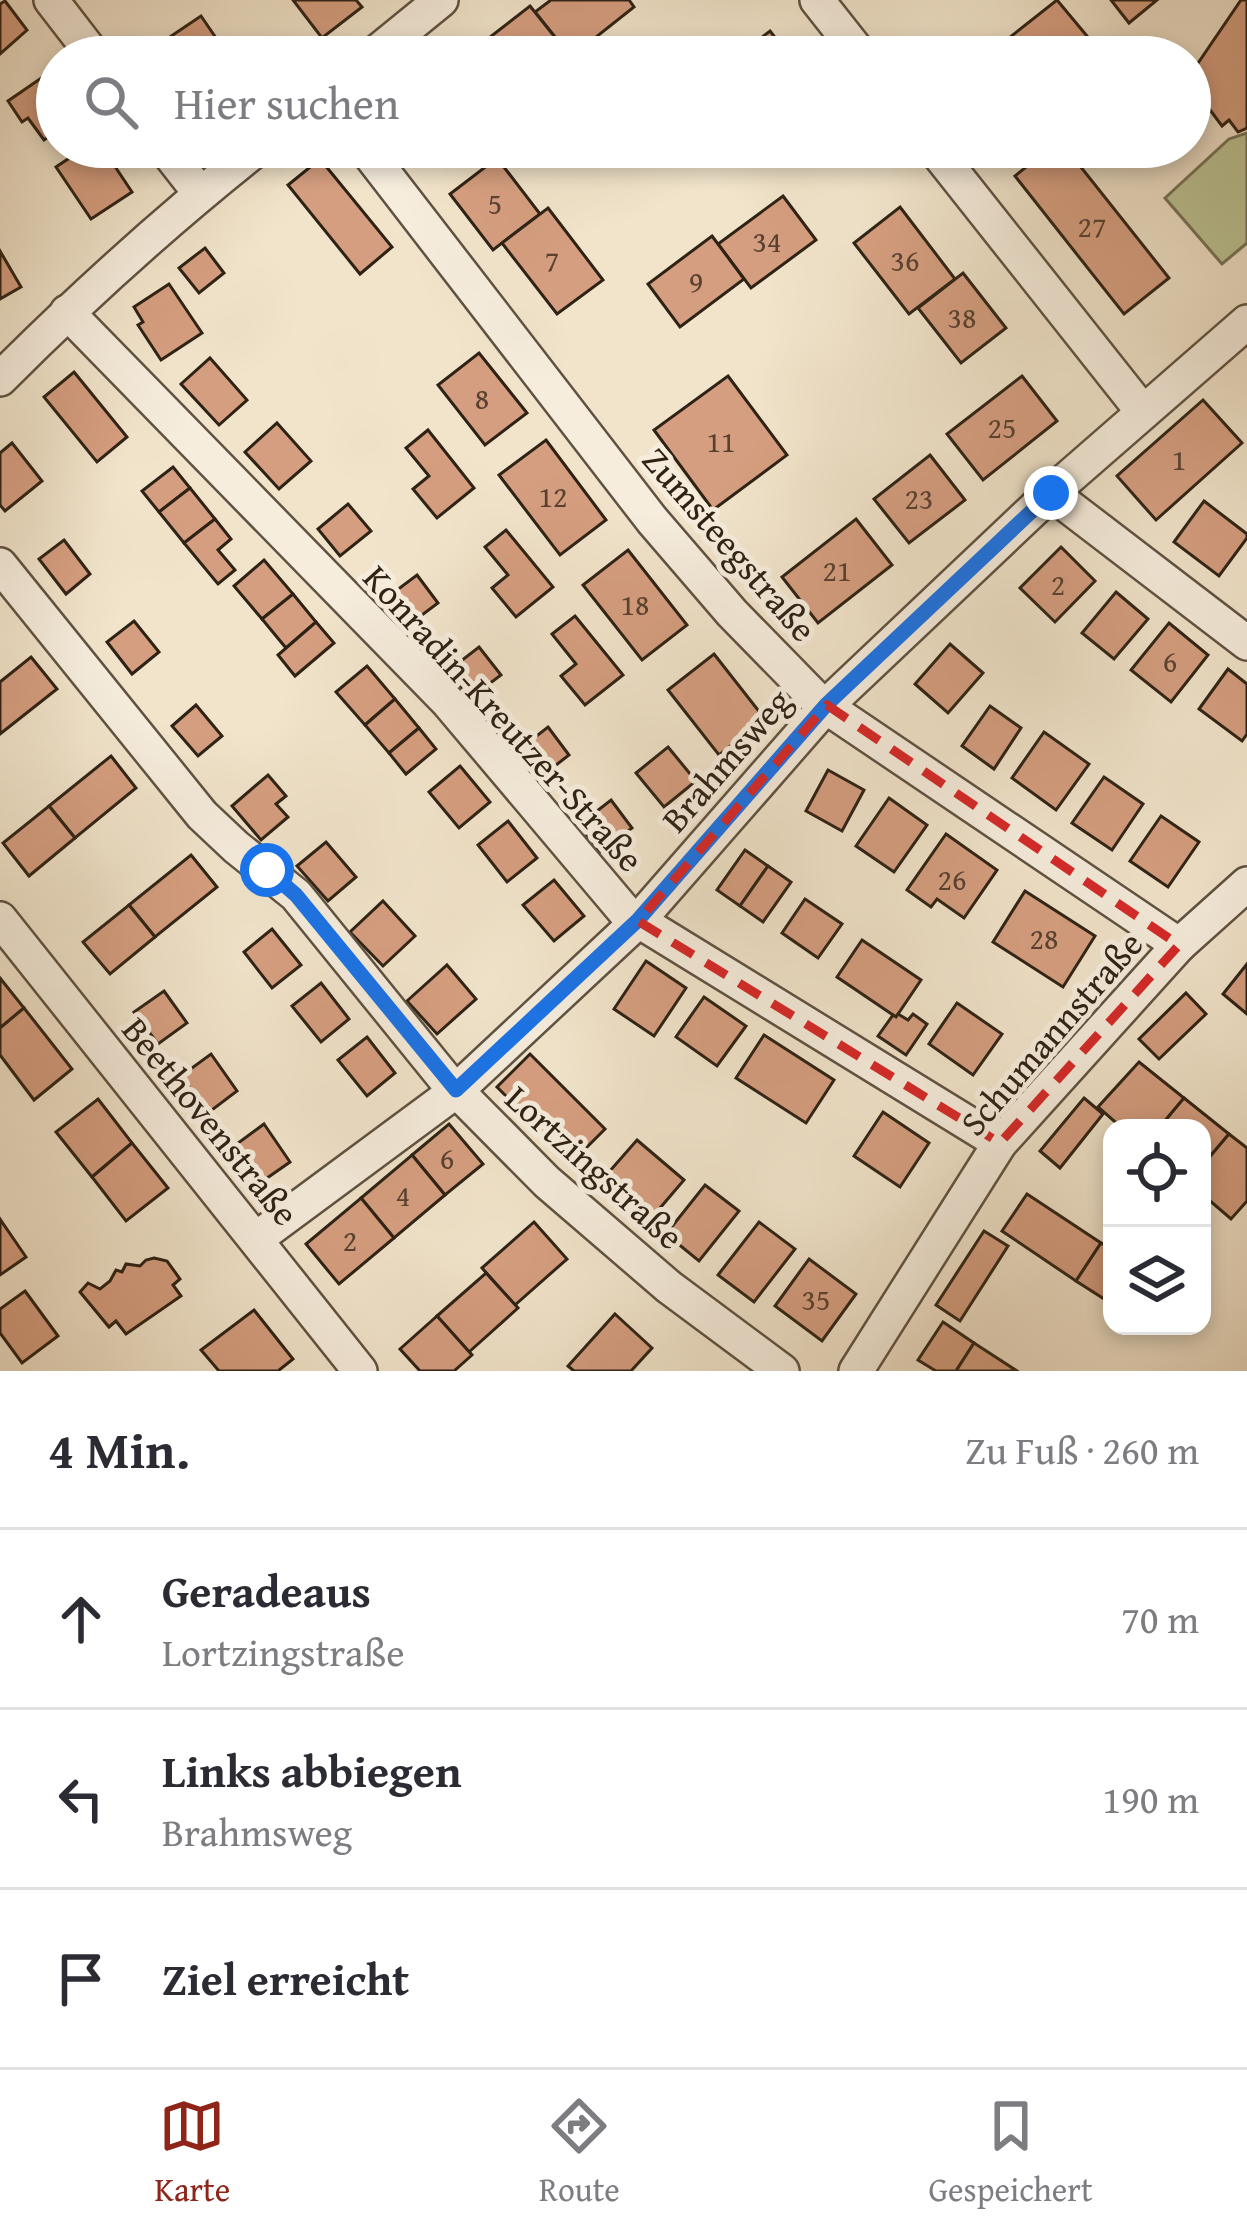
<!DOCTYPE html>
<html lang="de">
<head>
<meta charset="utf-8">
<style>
	:root { --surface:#fff; --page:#f7f7f7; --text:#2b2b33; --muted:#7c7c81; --line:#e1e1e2; --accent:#8f2418 }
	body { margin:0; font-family:"Gentium Book Plus",serif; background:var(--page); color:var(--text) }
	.controls { position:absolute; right:36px; bottom:36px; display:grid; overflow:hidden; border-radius:24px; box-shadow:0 6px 18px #0003 }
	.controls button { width:108px; height:108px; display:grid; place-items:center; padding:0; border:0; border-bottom:3px solid var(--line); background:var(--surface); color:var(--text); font:60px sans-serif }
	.stop { position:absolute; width:36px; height:36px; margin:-27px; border:9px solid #1a73e8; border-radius:50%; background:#fff }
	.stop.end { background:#1a73e8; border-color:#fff; box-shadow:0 3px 12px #0008 }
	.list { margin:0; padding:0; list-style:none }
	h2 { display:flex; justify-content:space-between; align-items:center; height:156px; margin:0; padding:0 48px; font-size:51px }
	h2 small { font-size:39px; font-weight:400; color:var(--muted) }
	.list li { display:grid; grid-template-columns:78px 1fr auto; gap:36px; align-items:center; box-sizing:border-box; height:180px; padding:0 48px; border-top:3px solid var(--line) }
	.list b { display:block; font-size:45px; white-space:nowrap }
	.list p { margin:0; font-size:39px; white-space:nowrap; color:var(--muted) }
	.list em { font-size:39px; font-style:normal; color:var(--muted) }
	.icon { flex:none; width:66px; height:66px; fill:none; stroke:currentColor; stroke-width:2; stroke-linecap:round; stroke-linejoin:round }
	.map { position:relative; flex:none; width:1247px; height:1371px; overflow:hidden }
	.search { position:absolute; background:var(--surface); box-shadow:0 6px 18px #0003; left:36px; right:36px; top:36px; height:132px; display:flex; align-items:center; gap:30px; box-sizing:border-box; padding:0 42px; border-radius:66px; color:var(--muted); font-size:45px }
	.sheet { height:696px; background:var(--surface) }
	nav { display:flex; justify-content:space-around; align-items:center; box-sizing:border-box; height:168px; border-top:3px solid var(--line); background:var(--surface); font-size:33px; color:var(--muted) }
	nav a { display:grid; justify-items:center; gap:6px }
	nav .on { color:var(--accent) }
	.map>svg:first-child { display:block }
	.green { fill:#bcc496; stroke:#757356; stroke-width:3 }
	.building { fill:#d59e80; stroke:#2e2215; stroke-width:3 }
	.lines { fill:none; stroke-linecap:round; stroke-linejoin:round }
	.minor-casing { stroke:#5f5242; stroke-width:38 }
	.minor { stroke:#f6eddd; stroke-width:33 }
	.route { stroke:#1a73e8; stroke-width:15 }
	.marked { fill:none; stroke:#d62828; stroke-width:9; stroke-dasharray:24 15; stroke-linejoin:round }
	.labels { text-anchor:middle; stroke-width:10; stroke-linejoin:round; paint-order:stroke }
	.number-label { font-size:30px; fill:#584130 }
	.street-label { font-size:36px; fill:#2e2215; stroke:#f6eddd }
</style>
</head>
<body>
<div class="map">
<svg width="1247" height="1371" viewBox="0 0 1247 1371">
	<rect width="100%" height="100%" fill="#f1e4cb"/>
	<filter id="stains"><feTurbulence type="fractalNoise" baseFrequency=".00167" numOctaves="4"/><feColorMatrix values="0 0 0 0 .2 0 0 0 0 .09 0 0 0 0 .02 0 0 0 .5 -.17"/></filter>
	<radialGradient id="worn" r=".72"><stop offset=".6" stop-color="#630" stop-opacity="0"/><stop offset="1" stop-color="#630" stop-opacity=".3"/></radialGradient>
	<!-- green -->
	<path class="green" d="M1247,133V243L1222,264L1165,198L1229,139Z"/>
	<!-- building -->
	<g class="building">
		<path d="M293,0H356L362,7L322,38Z"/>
		<path d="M551,0H629L634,7L571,57L535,12Z"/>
		<path d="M1057,0L1097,48L1085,57H993L990,53Z"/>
		<path d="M1111,0H1157L1129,23Z"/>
		<path d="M1241,0H1247V128L1238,132L1229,120L1222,126L1193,87L1199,82L1192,72Z"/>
		<path d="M5,1L27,30L0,54V4Z"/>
		<path d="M530,6L566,51L558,57H468L467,55Z"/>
		<path d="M201,16L229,57H157L152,49Z"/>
		<path d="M770,31L790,57H736Z"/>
		<path d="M53,70L57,76V131L44,140L28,118L22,122L8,101Z"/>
		<path d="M86,147H111L120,161L114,165L132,192L91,219L56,167Z"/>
		<path d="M1051,147H1065L1169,278L1124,314L1015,176Z"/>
		<path d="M497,158L540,214L493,250L450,194Z"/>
		<path d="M320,159L392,247L360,274L288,185Z"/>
		<path d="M783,196L816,240L751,288L718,244Z"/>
		<path d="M900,207L955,279L909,314L854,243Z"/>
		<path d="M548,208L603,280L557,314L502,243Z"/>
		<path d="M712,236L744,279L680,327L648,284Z"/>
		<path d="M205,248L224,273L199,293L179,268Z"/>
		<path d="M0,251L21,287L0,299Z"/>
		<path d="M963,273L1006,328L961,363L918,308Z"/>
		<path d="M169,284L202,333L161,360L138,325L143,322L134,307Z"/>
		<path d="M479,353L527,413L485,445L438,385Z"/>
		<path d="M210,358L247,400L219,425L181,384Z"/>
		<path d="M74,372L127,437L97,462L44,397Z"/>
		<path d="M728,376L787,455L713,510L654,430Z"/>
		<path d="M1022,376L1057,421L983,480L947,434Z"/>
		<path d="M1203,400L1242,443L1156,520L1117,476Z"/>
		<path d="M277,423L311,461L279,489L245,452Z"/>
		<path d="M428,430L474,488L437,518L413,489L429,476L406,448Z"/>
		<path d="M546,440L606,520L560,555L499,475Z"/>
		<path d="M12,443L42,481L5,511L0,505V453Z"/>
		<path d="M930,455L965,500L909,543L874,499Z"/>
		<path d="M173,467L190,488L159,512L142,491Z"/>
		<path d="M190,488L215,519L184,543L159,512Z"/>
		<path d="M1204,501L1247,534V538L1219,576L1174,542Z"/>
		<path d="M348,504L371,531L340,556L318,529Z"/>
		<path d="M215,519L231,539L218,550L235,570L218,584L184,543Z"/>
		<path d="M856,519L892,565L818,623L782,577Z"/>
		<path d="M506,530L553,587L516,617L492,588L508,575L485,547Z"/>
		<path d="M64,540L90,574L66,594L39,559Z"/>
		<path d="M1061,547L1095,581L1055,622L1020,588Z"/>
		<path d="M628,550L687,625L642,660L583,585Z"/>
		<path d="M264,560L293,594L262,619L234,586Z"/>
		<path d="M417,575L438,603L406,627L385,599Z"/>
		<path d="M1116,592L1148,619L1114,659L1082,633Z"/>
		<path d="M293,594L316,622L286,648L262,619Z"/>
		<path d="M575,616L623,675L585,705L561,676L576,664L552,634Z"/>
		<path d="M134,621L159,652L132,674L107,642Z"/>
		<path d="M316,622L334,643L295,676L278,655Z"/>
		<path d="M1169,623L1208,655L1171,702L1131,670Z"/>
		<path d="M950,644L983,673L948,713L915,684Z"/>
		<path d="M479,647L501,675L469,699L448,671Z"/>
		<path d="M714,654L765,719L719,755L668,690Z"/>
		<path d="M31,657L57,689L0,734V682Z"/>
		<path d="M367,666L395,699L365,725L336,692Z"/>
		<path d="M1228,669L1247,684V734L1242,741L1199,709Z"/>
		<path d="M395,699L419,728L389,753L365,725Z"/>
		<path d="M196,705L222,736L198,756L172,726Z"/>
		<path d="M990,706L1021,728L994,769L962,746Z"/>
		<path d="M548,727L569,755L538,779L516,752Z"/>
		<path d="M419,728L436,749L406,774L389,753Z"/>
		<path d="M1044,732L1089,764L1056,810L1012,778Z"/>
		<path d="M668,747L696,781L664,807L636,773Z"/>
		<path d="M111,756L136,788L75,838L49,806Z"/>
		<path d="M460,766L490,802L459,828L429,792Z"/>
		<path d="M828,770L864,790L842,831L806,811Z"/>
		<path d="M268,775L286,796L276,804L288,817L261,840L232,806Z"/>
		<path d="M1104,777L1143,804L1112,850L1072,823Z"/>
		<path d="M889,798L927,825L894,872L856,846Z"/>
		<path d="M611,800L632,828L600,852L579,825Z"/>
		<path d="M49,806L75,838L29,876L3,843Z"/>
		<path d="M1161,816L1199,842L1168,887L1130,861Z"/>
		<path d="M508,821L537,858L507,882L478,845Z"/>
		<path d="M946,834L997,870L964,918L937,899L931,907L907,890Z"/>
		<path d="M326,842L356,877L328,901L297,866Z"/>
		<path d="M745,850L768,866L740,906L717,890Z"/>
		<path d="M191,855L217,887L155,937L129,905Z"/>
		<path d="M768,866L791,882L763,922L740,906Z"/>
		<path d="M554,880L584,916L554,941L523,905Z"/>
		<path d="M1025,891L1095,936L1063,987L993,942Z"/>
		<path d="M805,899L842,924L818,958L782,933Z"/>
		<path d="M383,901L415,936L383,966L350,932Z"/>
		<path d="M129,905L155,937L110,974L83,942Z"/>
		<path d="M272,929L301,965L272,988L244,952Z"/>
		<path d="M862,940L921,980L896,1017L837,977Z"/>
		<path d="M646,961L686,988L654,1036L614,1009Z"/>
		<path d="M1247,964V1014L1223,994Z"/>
		<path d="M447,965L476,999L437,1034L407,1001Z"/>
		<path d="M0,978L24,1008L0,1028Z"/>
		<path d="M321,983L349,1019L321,1042L292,1006Z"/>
		<path d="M164,991L187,1023L158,1044L134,1012Z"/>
		<path d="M1186,993L1206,1014L1159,1059L1139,1039Z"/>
		<path d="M704,997L746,1026L717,1066L676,1037Z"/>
		<path d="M957,1003L1002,1034L973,1075L929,1044Z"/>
		<path d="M24,1008L72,1069L34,1100L0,1055V1028Z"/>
		<path d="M898,1014L908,1020L913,1014L927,1024L906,1055L878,1036L893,1015L896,1017Z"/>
		<path d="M764,1035L834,1080L806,1123L736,1078Z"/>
		<path d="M367,1037L395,1073L367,1096L338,1060Z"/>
		<path d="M211,1054L237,1091L208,1113L181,1076Z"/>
		<path d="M530,1054L605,1129L572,1162L497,1087Z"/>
		<path d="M1139,1062L1184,1098L1159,1128H1122L1098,1107Z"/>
		<path d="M1084,1098L1103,1114L1060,1168L1040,1151Z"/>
		<path d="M1184,1098L1229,1134L1202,1166V1128H1159Z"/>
		<path d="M98,1099L132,1143L92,1177L56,1132Z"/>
		<path d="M883,1112L929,1143L900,1187L854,1156Z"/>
		<path d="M264,1124L290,1162L260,1183L234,1146Z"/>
		<path d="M449,1124L483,1164L445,1195L412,1155Z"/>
		<path d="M1229,1134L1247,1148V1201L1231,1219L1202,1194V1166Z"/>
		<path d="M637,1140L684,1180L648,1222L601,1181Z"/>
		<path d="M132,1143L168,1188L126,1221L92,1177Z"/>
		<path d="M412,1155L445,1195L394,1238L361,1198Z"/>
		<path d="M705,1185L739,1211L699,1261L666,1234Z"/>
		<path d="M1027,1194L1101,1243L1076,1281L1002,1231Z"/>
		<path d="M361,1198L394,1238L339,1284L306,1244Z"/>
		<path d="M0,1219L26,1257L0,1275Z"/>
		<path d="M534,1222L567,1259L515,1305L482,1268Z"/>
		<path d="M759,1222L795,1249L754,1302L718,1275Z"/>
		<path d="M984,1231L1008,1246L960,1321L936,1305Z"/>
		<path d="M1101,1243L1112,1250V1304L1076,1281Z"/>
		<path d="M154,1258L167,1261L180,1279L173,1285L181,1296L126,1334L116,1321L109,1327L80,1292L88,1283L100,1289L110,1281L116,1270L122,1272L126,1264L140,1266L146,1260Z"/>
		<path d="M809,1259L856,1294L822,1341L775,1306Z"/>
		<path d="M486,1273L518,1308L469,1352L437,1316Z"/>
		<path d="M25,1291L58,1336L22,1363L0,1333V1309Z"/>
		<path d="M254,1310L293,1359L278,1371H219L201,1350Z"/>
		<path d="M615,1314L652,1348L631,1371H574L568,1366Z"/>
		<path d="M437,1316L472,1355L454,1371H420L400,1349Z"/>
		<path d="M943,1322L974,1343L956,1371H936L918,1360Z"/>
		<path d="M974,1343L1017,1371H956Z"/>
	</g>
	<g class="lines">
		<defs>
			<g id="minor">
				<path d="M51,0L95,57"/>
				<path d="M817,0L862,57"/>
				<path d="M371,57L441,0"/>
				<path d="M164,147L200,193"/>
				<path d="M364,147L652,520L732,613L819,702L1179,945"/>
				<path d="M933,147L1143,412"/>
				<path d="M67,312L448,702L626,913L1000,1143"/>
				<path d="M0,379C82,297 168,219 259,147"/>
				<path d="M1051,493L1247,643"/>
				<path d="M0,565L202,815L236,847L296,895L446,1080L547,1182L669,1287L782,1371"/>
				<path d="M0,919L360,1371"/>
				<path d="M256,1239L456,1091L638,921L827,705L1051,493L1247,322"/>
				<path d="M856,1371L1000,1143L1179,945L1247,884"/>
			</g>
		</defs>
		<!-- minor casing -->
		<use href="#minor" class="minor-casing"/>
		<!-- minor -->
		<use href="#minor" class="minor"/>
	</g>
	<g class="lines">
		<!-- route -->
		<path class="route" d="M267,870L296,895L456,1090L638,920L826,705L1051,493"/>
	</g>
	<!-- marked area -->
	<path class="marked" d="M827,705L1179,945L1000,1143L638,921Z"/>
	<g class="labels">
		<!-- number labels -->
		<g class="number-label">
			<text x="495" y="214">5</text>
			<text x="1092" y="237">27</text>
			<text x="767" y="252">34</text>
			<text x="552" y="271">7</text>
			<text x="905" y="271">36</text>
			<text x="696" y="292">9</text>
			<text x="962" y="328">38</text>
			<text x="482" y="409">8</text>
			<text x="1002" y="438">25</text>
			<text x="721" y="452">11</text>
			<text x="1179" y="470">1</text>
			<text x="553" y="507">12</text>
			<text x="919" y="509">23</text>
			<text x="837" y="581">21</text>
			<text x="1058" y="595">2</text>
			<text x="635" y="615">18</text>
			<text x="1170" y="672">6</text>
			<text x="952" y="890">26</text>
			<text x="1044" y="949">28</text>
			<text x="447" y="1169">6</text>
			<text x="403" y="1206">4</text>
			<text x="350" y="1251">2</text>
			<text x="816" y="1310">35</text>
		</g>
		<!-- street labels -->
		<g class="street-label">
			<text transform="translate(730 544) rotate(49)" y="13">Zumsteegstraße</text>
			<text transform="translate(504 718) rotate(48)" y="13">Konradin-Kreutzer-Straße</text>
			<text transform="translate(726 760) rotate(-49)" y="13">Brahmsweg</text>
			<text transform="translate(1051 1033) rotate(-49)" y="13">Schumannstraße</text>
			<text transform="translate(211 1121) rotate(51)" y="13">Beethovenstraße</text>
			<text transform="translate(595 1167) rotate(42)" y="13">Lortzingstraße</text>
		</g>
	</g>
	<rect width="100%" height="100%" filter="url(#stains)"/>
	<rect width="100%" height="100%" fill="url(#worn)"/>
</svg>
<div class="controls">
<button><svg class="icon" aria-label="locate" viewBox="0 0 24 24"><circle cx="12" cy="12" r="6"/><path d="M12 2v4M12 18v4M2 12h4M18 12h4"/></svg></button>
<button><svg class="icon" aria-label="layers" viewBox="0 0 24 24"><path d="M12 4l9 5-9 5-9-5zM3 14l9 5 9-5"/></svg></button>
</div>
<div class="stop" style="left:267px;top:870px"></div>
<div class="stop end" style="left:1051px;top:493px"></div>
<div class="search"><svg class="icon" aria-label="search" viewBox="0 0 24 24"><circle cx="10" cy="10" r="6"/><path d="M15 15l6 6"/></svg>Hier suchen</div>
</div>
<section class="sheet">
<h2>4 Min.<small>Zu Fuß · 260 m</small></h2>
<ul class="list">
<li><svg class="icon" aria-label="ahead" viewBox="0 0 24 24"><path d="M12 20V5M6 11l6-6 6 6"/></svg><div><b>Geradeaus</b><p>Lortzingstraße</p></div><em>70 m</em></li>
<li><svg class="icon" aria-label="left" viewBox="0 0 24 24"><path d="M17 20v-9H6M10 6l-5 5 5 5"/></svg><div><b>Links abbiegen</b><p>Brahmsweg</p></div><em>190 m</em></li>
<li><svg class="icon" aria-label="arrive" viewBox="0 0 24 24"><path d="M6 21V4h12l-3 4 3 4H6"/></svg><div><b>Ziel erreicht</b></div></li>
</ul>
</section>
<nav>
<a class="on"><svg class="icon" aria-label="map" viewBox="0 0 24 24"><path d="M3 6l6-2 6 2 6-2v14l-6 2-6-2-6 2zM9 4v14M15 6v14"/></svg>Karte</a>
<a><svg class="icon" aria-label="directions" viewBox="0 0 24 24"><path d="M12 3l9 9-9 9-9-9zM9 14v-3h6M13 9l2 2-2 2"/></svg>Route</a>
<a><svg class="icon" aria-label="saved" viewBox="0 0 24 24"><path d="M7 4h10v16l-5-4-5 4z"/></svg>Gespeichert</a>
</nav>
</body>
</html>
